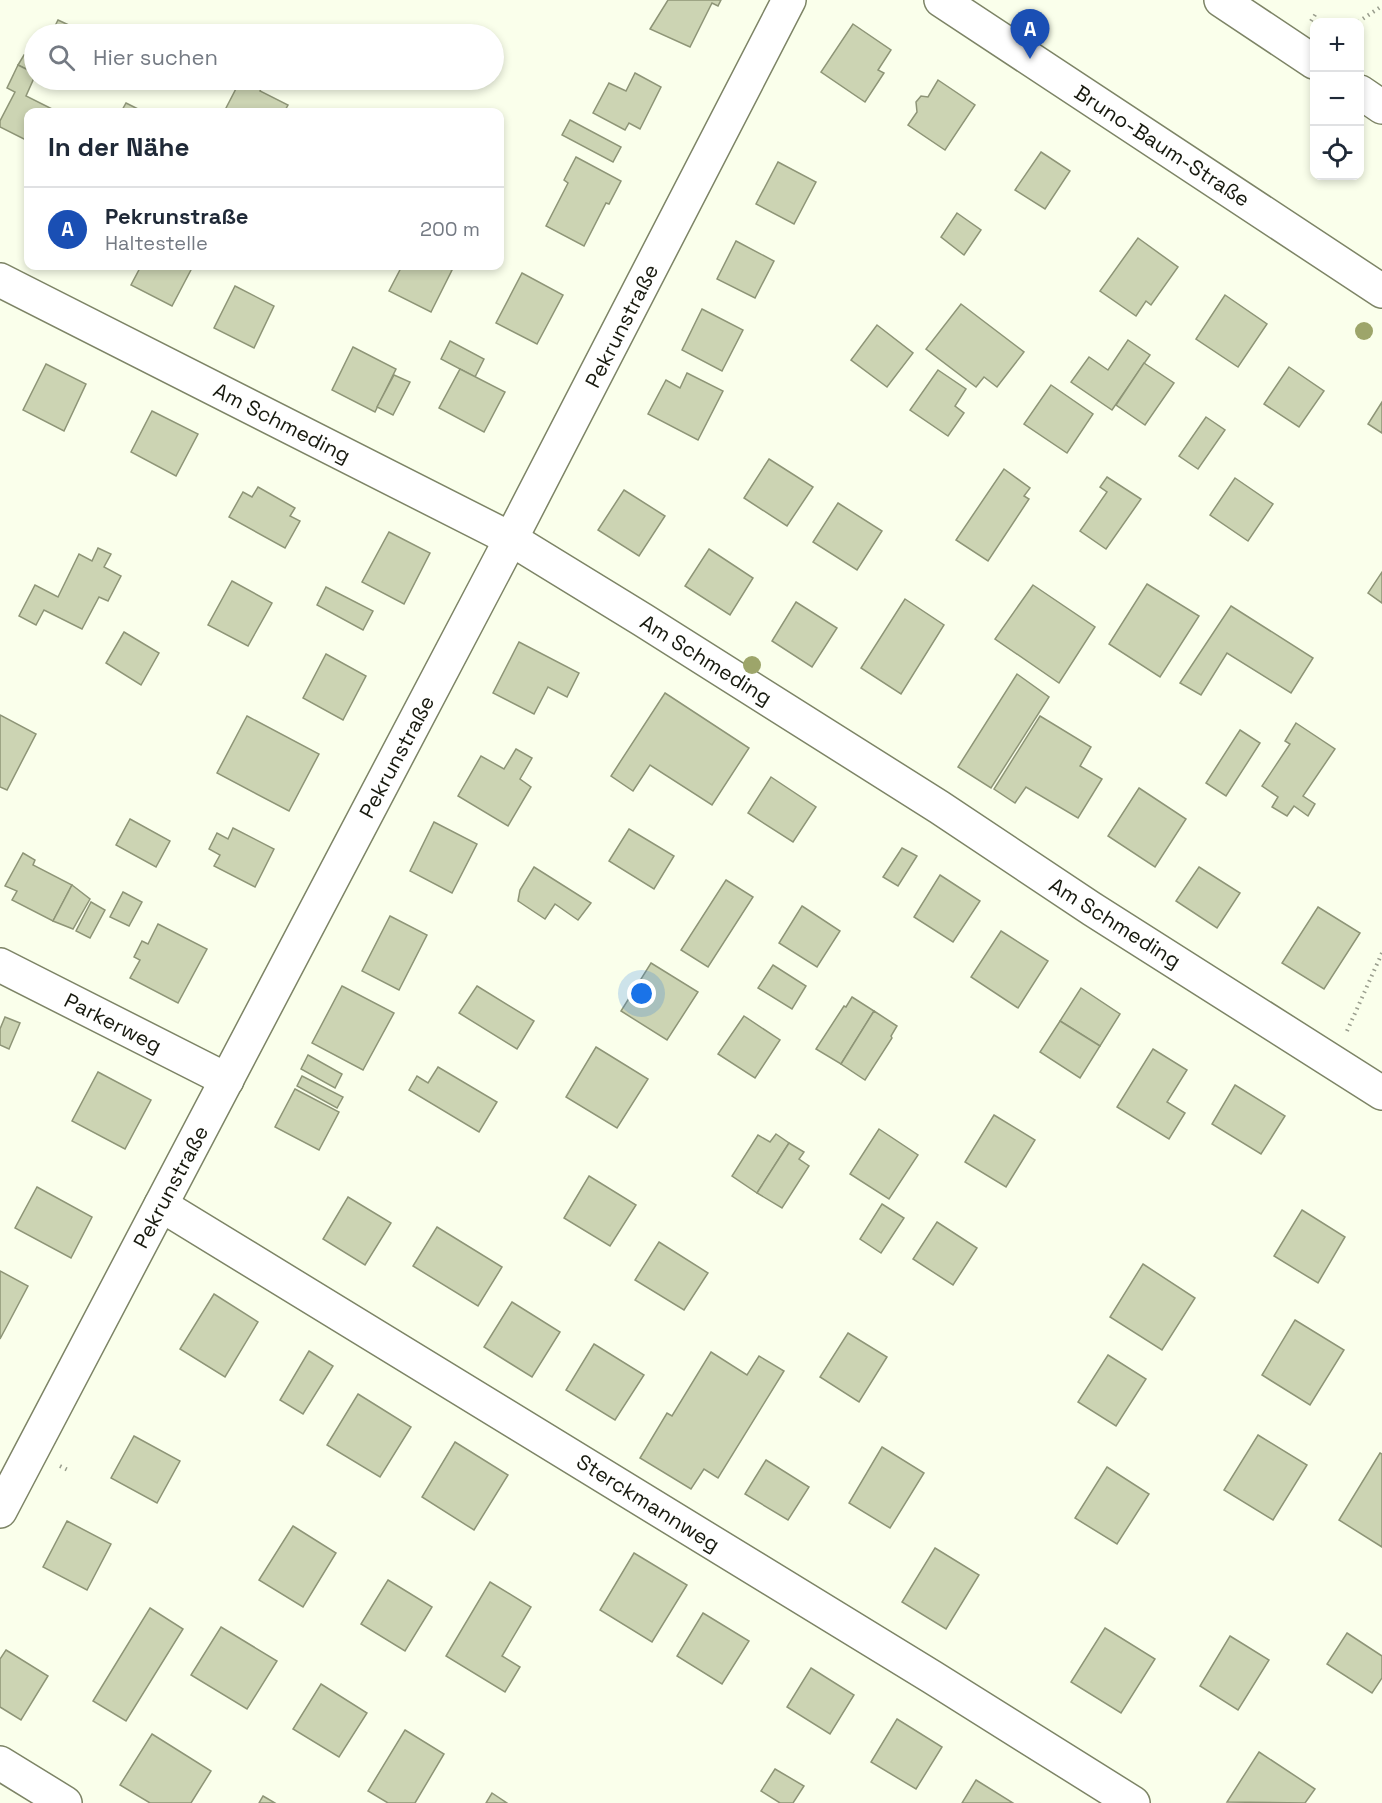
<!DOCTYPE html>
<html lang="de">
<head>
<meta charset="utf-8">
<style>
	:root { --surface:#fff; --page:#f2f2f3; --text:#1f2937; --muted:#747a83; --line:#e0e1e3; --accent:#3174aa }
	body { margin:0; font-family:"Space Grotesk",sans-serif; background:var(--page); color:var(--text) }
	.controls { position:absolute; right:18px; top:18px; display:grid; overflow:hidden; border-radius:12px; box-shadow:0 3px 9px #0003 }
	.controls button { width:54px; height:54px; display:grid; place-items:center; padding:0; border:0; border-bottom:2px solid var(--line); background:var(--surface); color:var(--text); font:30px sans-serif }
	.you { position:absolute; left:642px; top:994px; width:21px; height:21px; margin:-15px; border:4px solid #fff; border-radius:50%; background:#1a73e8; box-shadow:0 0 0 9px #1a73e833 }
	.badge { display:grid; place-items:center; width:39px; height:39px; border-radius:50%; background:var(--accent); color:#fff; font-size:20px; font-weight:700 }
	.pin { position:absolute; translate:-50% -50px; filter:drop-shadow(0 2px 3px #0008) }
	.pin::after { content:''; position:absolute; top:32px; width:21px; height:18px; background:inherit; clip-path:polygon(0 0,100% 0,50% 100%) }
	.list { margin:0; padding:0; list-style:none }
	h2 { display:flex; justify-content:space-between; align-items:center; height:78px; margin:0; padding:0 24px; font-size:26px }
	h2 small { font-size:20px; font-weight:400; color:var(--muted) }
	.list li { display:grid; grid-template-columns:39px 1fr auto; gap:18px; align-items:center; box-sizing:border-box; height:84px; padding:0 24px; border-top:2px solid var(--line) }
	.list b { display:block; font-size:22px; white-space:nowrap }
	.list p { margin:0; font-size:20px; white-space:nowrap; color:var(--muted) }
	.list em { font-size:20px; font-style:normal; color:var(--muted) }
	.icon { flex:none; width:33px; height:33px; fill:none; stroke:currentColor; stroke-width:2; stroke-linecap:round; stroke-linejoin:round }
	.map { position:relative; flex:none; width:1382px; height:1803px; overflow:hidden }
	.search { position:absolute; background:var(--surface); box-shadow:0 3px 9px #0003; left:24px; top:24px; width:480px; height:66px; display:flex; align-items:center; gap:15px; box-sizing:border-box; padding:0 21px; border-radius:33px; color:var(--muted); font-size:22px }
	.panel { position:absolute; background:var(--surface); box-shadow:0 3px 9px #0003; left:24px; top:108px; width:480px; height:162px; border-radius:12px }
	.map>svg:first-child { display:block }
	.building { fill:#ccd4b3; stroke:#8e9577; stroke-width:1.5 }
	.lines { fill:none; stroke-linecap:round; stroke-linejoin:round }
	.minor-casing { stroke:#7d8466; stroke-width:36 }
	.path { stroke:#999d8d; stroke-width:4; stroke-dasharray:1.5 4.5; stroke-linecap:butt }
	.minor { stroke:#fff; stroke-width:33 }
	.tree { fill:#9da56a }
	.labels { text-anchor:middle; stroke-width:4.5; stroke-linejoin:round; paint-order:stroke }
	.street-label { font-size:21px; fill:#17190e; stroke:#fff }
</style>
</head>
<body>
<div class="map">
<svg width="1382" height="1803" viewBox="0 0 1382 1803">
	<rect width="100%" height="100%" fill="#faffeb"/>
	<!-- building -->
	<g class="building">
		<path d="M668,0H721L718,6L712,3L690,47L650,29Z"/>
		<path d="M58,20L88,34H51Z"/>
		<path d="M853,24L891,50L878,70L884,73L865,102L821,72Z"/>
		<path d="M34,50V73L18,65L24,55L31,58Z"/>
		<path d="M18,65L34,73V78L26,96L58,112H28V141L0,127V121L15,92L7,88Z"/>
		<path d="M635,73L661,87L640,129L629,123L625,130L593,113L609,83L626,91Z"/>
		<path d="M247,80L262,87L260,91L288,105L284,112H229L225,110L240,81L244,83Z"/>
		<path d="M938,80L975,105L945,150L908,125L917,112L916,102L921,96L928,97Z"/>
		<path d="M126,103L144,112H121Z"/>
		<path d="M570,120L621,147L613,162L562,135Z"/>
		<path d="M1041,152L1070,171L1045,209L1015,190Z"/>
		<path d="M576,157L621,181L609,204L606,203L584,246L546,226L568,183L564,180Z"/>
		<path d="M778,162L816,182L794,224L756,204Z"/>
		<path d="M957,213L981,230L964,255L941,237Z"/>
		<path d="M1138,238L1178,267L1151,305L1146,301L1136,316L1100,291Z"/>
		<path d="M736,241L774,261L755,298L717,279Z"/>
		<path d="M141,266H193L172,306L131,285Z"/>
		<path d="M402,266H443L452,270L431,312L389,291Z"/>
		<path d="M522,273L563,295L537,344L496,323Z"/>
		<path d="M235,286L274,306L254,348L214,328Z"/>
		<path d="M1225,295L1267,324L1238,367L1196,339Z"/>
		<path d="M961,304L1024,352L997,387L984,377L976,387L926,349Z"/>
		<path d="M702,309L743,330L722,371L682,350Z"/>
		<path d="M877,325L913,353L887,387L851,360Z"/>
		<path d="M1128,340L1150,355L1112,410L1071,382L1089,357L1108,370Z"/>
		<path d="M450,341L484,359L475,377L441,359Z"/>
		<path d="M353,347L396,369L375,412L332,390Z"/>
		<path d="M1144,363L1174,383L1145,425L1116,405Z"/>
		<path d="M46,364L86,384L64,431L23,410Z"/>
		<path d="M1289,367L1324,391L1299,427L1264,404Z"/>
		<path d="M460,369L505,392L484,432L439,408Z"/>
		<path d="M938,370L966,389L955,406L964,413L948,436L910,410Z"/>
		<path d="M687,373L723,391L698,440L648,414L666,380L680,388Z"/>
		<path d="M394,375L410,382L393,415L377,407Z"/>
		<path d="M1051,385L1093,414L1067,453L1024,424Z"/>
		<path d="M1382,402V433L1368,424Z"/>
		<path d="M152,411L198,434L176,476L131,452Z"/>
		<path d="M1206,417L1225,430L1198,469L1179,456Z"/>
		<path d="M769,459L813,487L787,526L744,498Z"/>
		<path d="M1004,469L1030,488L1024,496L1029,499L988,561L956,540Z"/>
		<path d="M1107,477L1141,499L1106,549L1080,531L1107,492L1100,487Z"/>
		<path d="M1235,478L1273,504L1248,541L1210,515Z"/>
		<path d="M258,487L295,508L290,516L300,521L285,548L229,517L243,492L252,497Z"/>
		<path d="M624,490L665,516L639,556L598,530Z"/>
		<path d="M838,503L882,531L857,570L813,542Z"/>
		<path d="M389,532L430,553L404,604L362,582Z"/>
		<path d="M98,548L111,554L104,567L121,576L108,601L99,597L82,629L44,610L36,625L19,616L35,585L58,597L79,554L92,561Z"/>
		<path d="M709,549L753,578L730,615L685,586Z"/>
		<path d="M1382,572V603L1368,593Z"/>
		<path d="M232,581L272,603L248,646L208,625Z"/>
		<path d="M1147,584L1199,616L1160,677L1109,644Z"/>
		<path d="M1033,585L1095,627L1059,683L995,639Z"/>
		<path d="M326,587L373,611L363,630L317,605Z"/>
		<path d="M905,599L944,625L901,694L861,668Z"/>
		<path d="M796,602L837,628L812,667L772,641Z"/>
		<path d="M1231,606L1313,658L1291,693L1227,653L1201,695L1180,683Z"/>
		<path d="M124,632L159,653L141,685L106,663Z"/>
		<path d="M519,642L579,673L567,697L548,687L534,714L493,693Z"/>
		<path d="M326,654L366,676L343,720L303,698Z"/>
		<path d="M1017,674L1049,697L991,788L958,767Z"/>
		<path d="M665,693L749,748L712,805L650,765L633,791L611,776Z"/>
		<path d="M0,715L36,734L7,790L0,787Z"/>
		<path d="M247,716L319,754L289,811L217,773Z"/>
		<path d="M1040,716L1091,747L1080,766L1102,779L1078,818L1026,787L1015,803L994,789Z"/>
		<path d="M1296,723L1335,749L1303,796L1315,804L1308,816L1294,806L1287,816L1272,807L1278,797L1262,786L1290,744L1285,741Z"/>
		<path d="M1240,730L1260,743L1226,796L1206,783Z"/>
		<path d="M516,749L532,758L520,779L531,787L508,826L458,796L481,756L504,769Z"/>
		<path d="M771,777L816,807L793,842L748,813Z"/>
		<path d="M1139,788L1186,819L1155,867L1108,836Z"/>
		<path d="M130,819L170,841L156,867L116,845Z"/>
		<path d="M434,822L477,844L452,893L410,871Z"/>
		<path d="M233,828L274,849L255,887L214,866L220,855L209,849L217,833L228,839Z"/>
		<path d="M629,829L674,856L654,889L609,861Z"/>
		<path d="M902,848L917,856L898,886L883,877Z"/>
		<path d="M23,853L35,860L33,865L72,885L53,921L12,900L17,891L5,886Z"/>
		<path d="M534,867L591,903L578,920L555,904L545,919L518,901L520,890Z"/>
		<path d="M1199,867L1240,893L1217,928L1176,901Z"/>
		<path d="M940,875L980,901L953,942L914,917Z"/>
		<path d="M726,880L753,897L708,967L681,950Z"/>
		<path d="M72,885L90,899L73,929L53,921Z"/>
		<path d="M123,892L142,902L129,926L110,917Z"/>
		<path d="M91,902L105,910L90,938L76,931Z"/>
		<path d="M802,906L840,931L817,967L779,943Z"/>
		<path d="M1318,907L1360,933L1324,989L1282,963Z"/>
		<path d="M390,916L427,935L399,990L362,971Z"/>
		<path d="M158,924L207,949L178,1003L130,978L140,960L134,957L142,941L148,944Z"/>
		<path d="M1001,931L1048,961L1018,1008L971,977Z"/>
		<path d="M651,963L698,992L667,1040L621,1011Z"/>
		<path d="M773,965L806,986L792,1009L758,988Z"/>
		<path d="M342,986L394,1013L363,1070L312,1043Z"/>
		<path d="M477,986L534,1021L517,1049L459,1013Z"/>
		<path d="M1081,988L1120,1014L1100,1046L1060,1021Z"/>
		<path d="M852,997L874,1011L841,1064L816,1049L844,1006L846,1007Z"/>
		<path d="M874,1011L897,1026L891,1036L892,1038L865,1080L841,1064Z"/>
		<path d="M744,1016L780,1040L755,1078L718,1054Z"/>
		<path d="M5,1017L20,1023L9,1049L0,1045V1029Z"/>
		<path d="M1060,1021L1100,1046L1080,1078L1040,1052Z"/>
		<path d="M596,1047L648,1079L617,1128L566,1097Z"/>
		<path d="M1153,1049L1187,1070L1167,1102L1185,1113L1169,1139L1117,1107Z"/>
		<path d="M308,1055L342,1074L335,1088L301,1069Z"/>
		<path d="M438,1067L497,1102L479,1132L409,1090L417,1076L428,1083Z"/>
		<path d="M98,1072L151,1100L125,1149L72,1121Z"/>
		<path d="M302,1076L343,1097L337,1108L297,1086Z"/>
		<path d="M1235,1085L1285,1116L1261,1154L1212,1124Z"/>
		<path d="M295,1089L339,1112L319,1150L275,1127Z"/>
		<path d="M994,1115L1035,1140L1006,1187L965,1162Z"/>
		<path d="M879,1129L918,1155L889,1199L850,1174Z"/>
		<path d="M776,1134L789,1143L757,1193L732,1176L758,1135L770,1142Z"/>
		<path d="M789,1143L804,1152L799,1159L809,1166L782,1208L757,1193Z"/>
		<path d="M589,1176L636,1205L610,1246L564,1218Z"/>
		<path d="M37,1187L92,1217L71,1258L15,1228Z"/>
		<path d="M348,1197L391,1223L365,1265L323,1239Z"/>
		<path d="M882,1204L904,1218L881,1253L860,1239Z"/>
		<path d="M1302,1210L1345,1237L1318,1283L1274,1256Z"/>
		<path d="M937,1222L977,1248L953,1285L913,1259Z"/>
		<path d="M437,1227L502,1267L478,1306L413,1266Z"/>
		<path d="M659,1242L708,1273L684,1310L635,1280Z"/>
		<path d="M1143,1264L1195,1298L1162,1350L1110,1317Z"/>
		<path d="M0,1271L28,1286L0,1339Z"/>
		<path d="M214,1294L258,1322L225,1377L180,1349Z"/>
		<path d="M512,1302L560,1332L532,1377L484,1347Z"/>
		<path d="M1295,1320L1344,1350L1310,1405L1262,1375Z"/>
		<path d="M848,1333L887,1357L859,1402L820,1377Z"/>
		<path d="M594,1344L644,1375L615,1420L566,1390Z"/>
		<path d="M309,1351L333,1366L303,1414L280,1400Z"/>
		<path d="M711,1352L747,1375L759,1356L784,1371L718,1478L704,1469L691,1489L640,1458L667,1413L672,1416Z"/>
		<path d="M1108,1355L1146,1379L1116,1426L1078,1402Z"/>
		<path d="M358,1394L411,1427L380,1477L327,1445Z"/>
		<path d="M1258,1435L1307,1465L1273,1520L1224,1490Z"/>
		<path d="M134,1436L180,1461L157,1503L111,1478Z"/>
		<path d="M455,1442L508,1475L474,1530L422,1497Z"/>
		<path d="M882,1447L924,1473L890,1528L849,1503Z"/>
		<path d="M1380,1453L1382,1454V1547L1339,1520Z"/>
		<path d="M766,1460L809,1487L788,1520L745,1494Z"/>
		<path d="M1107,1467L1149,1494L1117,1544L1075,1518Z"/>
		<path d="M67,1521L111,1544L87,1590L43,1567Z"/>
		<path d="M293,1526L336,1553L303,1607L259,1580Z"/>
		<path d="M935,1548L979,1575L946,1629L902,1602Z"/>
		<path d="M634,1553L687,1585L652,1642L600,1610Z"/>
		<path d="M388,1580L432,1607L405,1651L361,1624Z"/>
		<path d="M490,1582L531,1607L502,1656L520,1667L505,1692L446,1656Z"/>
		<path d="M150,1608L183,1629L126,1721L93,1701Z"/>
		<path d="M703,1613L749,1641L722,1684L677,1656Z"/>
		<path d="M221,1627L277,1661L247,1709L191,1675Z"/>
		<path d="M1105,1628L1155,1659L1121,1713L1071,1682Z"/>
		<path d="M1347,1633L1382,1656V1678L1372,1693L1327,1664Z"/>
		<path d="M1230,1636L1269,1660L1238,1710L1200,1686Z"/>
		<path d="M6,1650L48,1676L21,1720L0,1707V1659Z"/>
		<path d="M811,1668L854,1695L830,1734L787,1707Z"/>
		<path d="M321,1684L367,1713L339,1757L293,1729Z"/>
		<path d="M897,1719L942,1747L916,1789L871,1762Z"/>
		<path d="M405,1730L444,1754L415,1803H388L368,1791Z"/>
		<path d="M152,1734L211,1771L191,1803H150L120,1785Z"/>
		<path d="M1259,1752L1315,1789L1305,1803L1227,1802Z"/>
		<path d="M775,1769L804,1786L793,1803H780L761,1791Z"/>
		<path d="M976,1780L1013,1803H962Z"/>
		<path d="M492,1793L507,1803H486Z"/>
		<path d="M263,1796L275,1803H259Z"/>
	</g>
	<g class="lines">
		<defs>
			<g id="minor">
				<path d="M941,0L1382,291"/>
				<path d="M1221,0L1314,62"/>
				<path d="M1360,92L1382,107"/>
				<path d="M0,280L511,539L643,620L939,807L1092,909L1382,1093"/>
				<path d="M0,965L227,1080"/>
				<path d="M161,1205L932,1677L1133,1803"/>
				<path d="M0,1511L503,554L789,0"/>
				<path d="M0,1763L65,1803"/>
			</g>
		</defs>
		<!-- minor casing -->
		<use href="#minor" class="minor-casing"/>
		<!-- path -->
		<g class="path">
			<path d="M1311,21L1317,12"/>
			<path d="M1358,22L1382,6"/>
			<path d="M1347,1031L1382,953"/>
			<path d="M60,1466L70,1471"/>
		</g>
		<!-- minor -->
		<use href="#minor" class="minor"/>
	</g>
	<!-- trees -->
	<g class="tree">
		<circle cx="1364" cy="331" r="9"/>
		<circle cx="752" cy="665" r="9"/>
	</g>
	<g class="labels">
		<!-- street labels -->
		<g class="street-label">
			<text transform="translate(1162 146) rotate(33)" y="7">Bruno-Baum-Straße</text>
			<text transform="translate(622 326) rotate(-63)" y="7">Pekrunstraße</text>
			<text transform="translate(282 423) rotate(27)" y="7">Am Schmeding</text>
			<text transform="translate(706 660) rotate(32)" y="7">Am Schmeding</text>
			<text transform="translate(397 757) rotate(-62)" y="7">Pekrunstraße</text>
			<text transform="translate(1115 923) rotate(32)" y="7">Am Schmeding</text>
			<text transform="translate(113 1023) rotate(27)" y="7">Parkerweg</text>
			<text transform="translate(171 1187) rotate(-62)" y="7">Pekrunstraße</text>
			<text transform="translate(648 1503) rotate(32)" y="7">Sterckmannweg</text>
		</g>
	</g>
</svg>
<div class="controls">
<button>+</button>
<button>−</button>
<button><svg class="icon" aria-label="locate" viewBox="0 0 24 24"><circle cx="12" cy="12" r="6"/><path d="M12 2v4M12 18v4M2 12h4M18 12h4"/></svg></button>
</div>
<div class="you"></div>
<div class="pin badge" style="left:1030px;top:59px;background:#1a4fb4">A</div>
<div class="search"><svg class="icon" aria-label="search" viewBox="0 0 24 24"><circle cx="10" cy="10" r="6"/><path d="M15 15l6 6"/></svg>Hier suchen</div>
<section class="panel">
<h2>In der Nähe<small></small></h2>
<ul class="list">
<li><span class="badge" style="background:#1a4fb4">A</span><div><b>Pekrunstraße</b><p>Haltestelle</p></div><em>200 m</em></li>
</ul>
</section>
</div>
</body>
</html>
